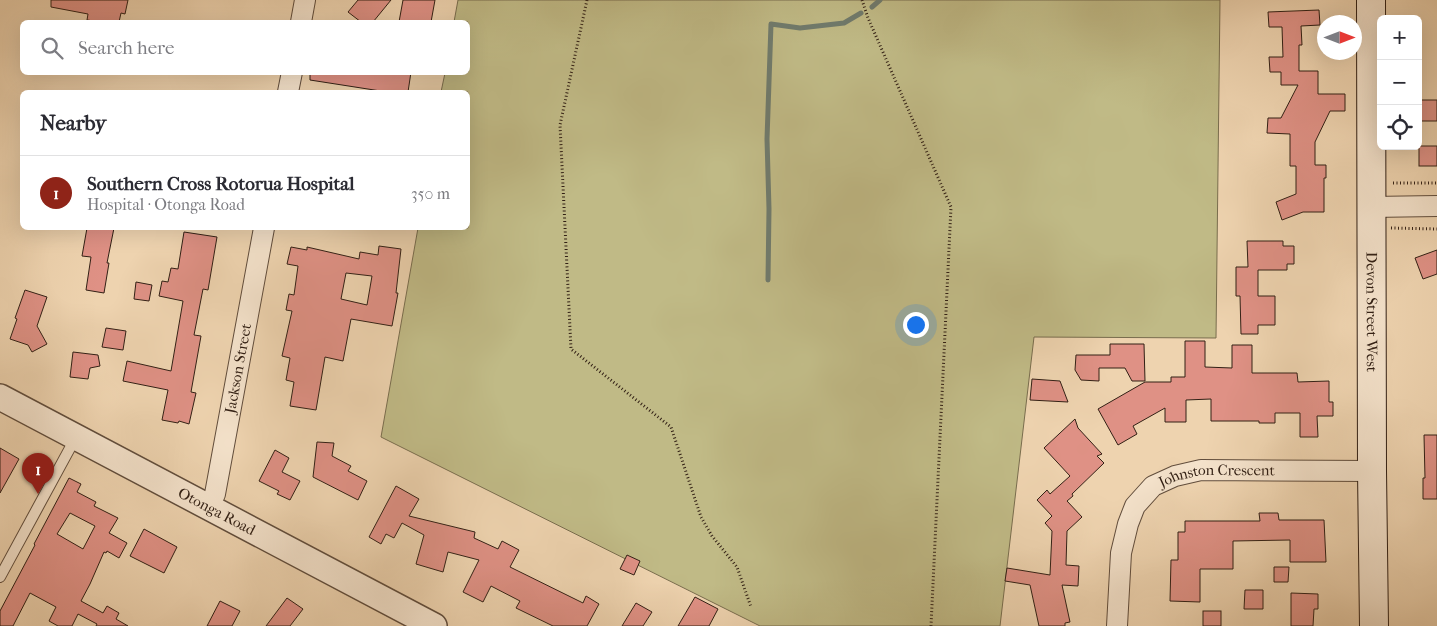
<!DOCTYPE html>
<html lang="en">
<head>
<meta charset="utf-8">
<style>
	:root { --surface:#fff; --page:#f2f2f3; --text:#2b2b33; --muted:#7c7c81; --line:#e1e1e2; --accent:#8f2418 }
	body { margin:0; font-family:"IM FELL French Canon",serif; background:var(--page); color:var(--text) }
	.controls { position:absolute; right:15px; top:15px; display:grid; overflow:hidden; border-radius:8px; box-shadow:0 5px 20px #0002 }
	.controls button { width:45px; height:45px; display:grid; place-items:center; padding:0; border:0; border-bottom:1px solid var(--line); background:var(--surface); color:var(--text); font:25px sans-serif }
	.compass { position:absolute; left:1317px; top:15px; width:45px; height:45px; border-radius:50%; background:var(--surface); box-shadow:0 5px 20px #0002; rotate:90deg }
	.you { position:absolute; left:915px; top:324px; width:18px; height:18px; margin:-12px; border:4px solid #fff; border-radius:50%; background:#1a73e8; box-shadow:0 0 0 8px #1a73e833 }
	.badge { display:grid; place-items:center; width:32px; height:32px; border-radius:50%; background:var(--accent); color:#fff; font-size:16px; font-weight:700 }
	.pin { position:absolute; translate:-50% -41px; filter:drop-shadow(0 1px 2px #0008) }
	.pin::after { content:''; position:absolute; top:26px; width:18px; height:15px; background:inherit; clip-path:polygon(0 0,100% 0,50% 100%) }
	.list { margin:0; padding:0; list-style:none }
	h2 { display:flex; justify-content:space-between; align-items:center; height:65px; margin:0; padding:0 20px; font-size:21px }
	h2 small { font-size:16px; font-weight:400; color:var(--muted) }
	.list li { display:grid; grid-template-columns:32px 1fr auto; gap:15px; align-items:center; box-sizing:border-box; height:75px; padding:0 20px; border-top:1px solid var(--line) }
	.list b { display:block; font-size:19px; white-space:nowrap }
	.list p { margin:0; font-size:16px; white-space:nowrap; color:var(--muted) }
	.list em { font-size:16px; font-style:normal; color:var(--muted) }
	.icon { flex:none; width:28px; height:28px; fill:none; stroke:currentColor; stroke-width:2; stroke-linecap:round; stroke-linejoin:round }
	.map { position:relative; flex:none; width:1437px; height:626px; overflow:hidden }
	.search { position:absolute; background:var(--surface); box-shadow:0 5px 20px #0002; left:20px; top:20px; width:450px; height:55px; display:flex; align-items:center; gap:12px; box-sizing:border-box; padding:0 18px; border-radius:8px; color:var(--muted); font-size:19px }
	.panel { position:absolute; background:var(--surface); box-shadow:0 5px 20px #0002; left:20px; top:90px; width:450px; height:140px; border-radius:8px }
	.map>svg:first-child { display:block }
	.green { fill:#c0ba86; stroke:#796d4e }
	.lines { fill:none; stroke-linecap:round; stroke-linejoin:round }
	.stream { stroke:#707b6d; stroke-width:5 }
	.building { fill:#df9185; stroke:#322015; fill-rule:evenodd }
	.service-casing { stroke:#614d3c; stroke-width:12 }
	.minor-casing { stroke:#614d3c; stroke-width:22 }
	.tertiary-casing { stroke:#614d3c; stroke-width:28 }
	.secondary-casing { stroke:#322015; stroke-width:30 }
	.path { stroke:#322015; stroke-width:3; stroke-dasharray:1 2.5; stroke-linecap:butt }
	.service { stroke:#f4e2cb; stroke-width:10 }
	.minor { stroke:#f4e2cb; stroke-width:20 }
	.tertiary { stroke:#f4e2cb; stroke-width:25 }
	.secondary { stroke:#f4e2cb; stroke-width:28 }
	.labels { text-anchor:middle; stroke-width:5; stroke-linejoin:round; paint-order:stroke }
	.street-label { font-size:15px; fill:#322015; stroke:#f4e2cb }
</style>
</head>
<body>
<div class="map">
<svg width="1437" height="626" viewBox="0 0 1437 626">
	<rect width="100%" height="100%" fill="#eed3af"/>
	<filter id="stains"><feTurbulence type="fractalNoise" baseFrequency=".004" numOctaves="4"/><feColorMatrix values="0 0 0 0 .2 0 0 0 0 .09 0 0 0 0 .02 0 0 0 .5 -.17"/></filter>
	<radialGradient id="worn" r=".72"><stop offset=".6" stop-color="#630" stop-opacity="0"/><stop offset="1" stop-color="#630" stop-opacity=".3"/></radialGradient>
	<!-- green -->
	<path class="green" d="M458,0H1220L1216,338L1034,337L1000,626H760L381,437L418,228H468V92H441L445,73L468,72V22H454Z"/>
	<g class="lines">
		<!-- stream -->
		<g class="stream">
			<path d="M872,7L880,0"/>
			<path d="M768,280L769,209L767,139L771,24L800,28L844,23L861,13"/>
		</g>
	</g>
	<!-- building -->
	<g class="building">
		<path d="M51,0H128L125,14L121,13L119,22H101L87,20L88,14L51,7Z"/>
		<path d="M358,0H391L373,22H361L348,12Z"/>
		<path d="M403,0H435L431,22H399Z"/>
		<path d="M1319,10L1320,25L1301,26L1302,45H1299V71H1318V94H1345V111H1330L1315,142V165H1326V178H1324V212H1303L1282,220L1276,202L1296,194V166H1290V134L1267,133L1268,118H1281L1298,85H1281V72H1270L1269,57H1283L1282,27H1269L1268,12Z"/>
		<path d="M310,72H411L408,92H387L310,80Z"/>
		<rect x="1419" y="100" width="18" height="21"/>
		<rect x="1419" y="146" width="18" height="20"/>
		<path d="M87,228H114L107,263H109L104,293L86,290L91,257L82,256Z"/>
		<path d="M184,232L217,237L208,290L203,289L194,335L201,336L191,392L196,393L189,424L179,421L178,423L162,420L168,390L123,381L127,361L171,371L183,301L159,296L162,281L168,282L171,268L178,269Z"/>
		<path d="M1247,241H1283V246H1294V264H1287V270H1258V296H1275V325H1258V334H1241L1240,296H1236V267H1248Z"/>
		<path d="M379,246L401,249L396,293H398L392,326L351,319L343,361L325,357L316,410L290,406L294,382L286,380L290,358L282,356L292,311L286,310L289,294L294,295L298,266L287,264L291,247L307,250V247L359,259L360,252L378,255ZM346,273L372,276L367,305L341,299Z"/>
		<path d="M1437,250V274L1423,279L1415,258Z"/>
		<path d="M136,282L152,285L149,301L134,299Z"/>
		<path d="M25,290L47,297L37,326L47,344L32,352L28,345L10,339L17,319L15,318Z"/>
		<path d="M106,328L126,331L123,350L102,347Z"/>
		<path d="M1185,341H1205V367L1232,368V345H1252V373H1297L1298,382L1329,381V402H1333V416H1317L1318,437H1300V413H1275V423H1259V421H1211V399L1186,400V422H1165V408L1133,426L1137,434L1118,445L1098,409L1145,382H1171V377H1185Z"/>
		<path d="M1110,344H1144L1145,381H1132L1125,368H1099V381L1081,380L1075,370L1076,355H1110Z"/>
		<path d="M73,352L98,355L100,366L90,368L88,379L70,377Z"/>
		<path d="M1032,379L1060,381L1068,402L1030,400Z"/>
		<path d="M1075,419L1078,428L1102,454L1097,456L1104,463L1072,494L1073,496L1067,501L1082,517L1067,531L1066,565L1079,566L1078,586L1062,585L1070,622L1065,623V626H1039L1030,585L1005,581L1007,568L1050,575L1052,531L1045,523L1052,516L1037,500L1047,490L1050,494L1070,476L1044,448Z"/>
		<path d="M1424,435H1437V499H1423V478H1425Z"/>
		<path d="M317,442L334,443L332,456L351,466L348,471L367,481L358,500L313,477Z"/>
		<path d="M0,448L19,459L0,493Z"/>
		<path d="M275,450L289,458L282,472L300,481L290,500L277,494L279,491L259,481Z"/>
		<path d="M69,478L81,484L77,492L96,502L94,506L118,518L109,533L127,543L119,558L107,551L106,553L104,552L90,584L81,601L103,613L107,606L119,613L116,619L128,626H96L97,624L78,614L72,626H58L49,621L56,607L30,593L13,626H0V611L35,545L34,544ZM70,513L95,526L83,549L57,534Z"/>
		<path d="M396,486L419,499L409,516L475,532L474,538L498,549L502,541L519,550L510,567L583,603L586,596L599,604L587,626H553L516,608L520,601L491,586L483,602L463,592L479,560L448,552L443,572L416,564L424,535L402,523L394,538L386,534L381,544L369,537Z"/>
		<path d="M1259,513H1278L1279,520H1324L1326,562H1290V540L1233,541V569H1200V602L1170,601L1171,560H1178V532H1185V521H1260Z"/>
		<path d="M144,529L177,547L164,573L130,556Z"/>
		<path d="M627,555L640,561L634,575L620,569Z"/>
		<path d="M1274,567H1289L1288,582H1274Z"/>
		<path d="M1245,590H1263V609H1244Z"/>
		<path d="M1291,593L1318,594V609H1314L1313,626H1291Z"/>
		<path d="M695,597L718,609L709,626H678Z"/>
		<path d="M287,598L303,609L290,626H266Z"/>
		<path d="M220,601L240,611L232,626H207Z"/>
		<path d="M636,603L652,612L643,626H622Z"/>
		<rect x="1203" y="611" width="18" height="15"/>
	</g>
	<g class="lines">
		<defs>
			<path id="service" d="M0,577L76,437"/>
			<g id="minor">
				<path d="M301,22L305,0"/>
				<path d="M288,92L292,72"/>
				<path d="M1371,207L1437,206"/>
				<path id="s1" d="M209,507L215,494L264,228"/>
				<path id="s2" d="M1117,626L1121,553L1128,524L1135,506L1153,486L1175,476L1201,470L1372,471"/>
			</g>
			<g id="tertiary">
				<path id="s3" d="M0,397L434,626"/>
			</g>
			<g id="secondary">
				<path id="s4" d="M1371,0L1372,471L1374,626"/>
			</g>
		</defs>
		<!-- service casing -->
		<use href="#service" class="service-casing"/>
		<!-- minor casing -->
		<use href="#minor" class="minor-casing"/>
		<!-- tertiary casing -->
		<use href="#tertiary" class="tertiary-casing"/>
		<!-- secondary casing -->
		<use href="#secondary" class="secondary-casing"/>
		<!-- path -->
		<g class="path">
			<path d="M587,0L560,125L571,349L671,427L701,517L712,536L737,567L751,607"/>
			<path d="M862,0L868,18L951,207L931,626"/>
			<path d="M1393,183H1437"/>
			<path d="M1391,228L1437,229"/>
		</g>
		<!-- service -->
		<use href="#service" class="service"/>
		<!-- minor -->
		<use href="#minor" class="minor"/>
		<!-- tertiary -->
		<use href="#tertiary" class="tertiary"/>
		<!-- secondary -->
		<use href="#secondary" class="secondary"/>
	</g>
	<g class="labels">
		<!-- street labels -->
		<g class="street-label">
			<text dy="5" stroke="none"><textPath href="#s4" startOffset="312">Devon Street West</textPath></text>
			<text dy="5" stroke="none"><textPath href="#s1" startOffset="142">Jackson Street</textPath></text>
			<text dy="5" stroke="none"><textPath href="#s2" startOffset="215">Johnston Crescent</textPath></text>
			<text dy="5" stroke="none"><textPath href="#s3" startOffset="245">Otonga Road</textPath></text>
		</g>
	</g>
	<rect width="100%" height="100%" filter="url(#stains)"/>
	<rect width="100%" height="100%" fill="url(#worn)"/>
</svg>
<div class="controls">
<button>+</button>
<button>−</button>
<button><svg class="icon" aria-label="locate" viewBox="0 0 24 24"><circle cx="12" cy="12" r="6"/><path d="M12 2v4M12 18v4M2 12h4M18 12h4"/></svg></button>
</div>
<svg class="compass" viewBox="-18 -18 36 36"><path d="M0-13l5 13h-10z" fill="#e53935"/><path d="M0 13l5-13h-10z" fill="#7c7c81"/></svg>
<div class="you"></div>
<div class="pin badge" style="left:38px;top:494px">1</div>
<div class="search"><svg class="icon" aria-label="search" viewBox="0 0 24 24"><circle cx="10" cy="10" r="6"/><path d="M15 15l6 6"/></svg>Search here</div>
<section class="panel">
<h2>Nearby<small></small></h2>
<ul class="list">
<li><span class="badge">1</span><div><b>Southern Cross Rotorua Hospital</b><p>Hospital · Otonga Road</p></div><em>350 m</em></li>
</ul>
</section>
</div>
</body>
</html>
